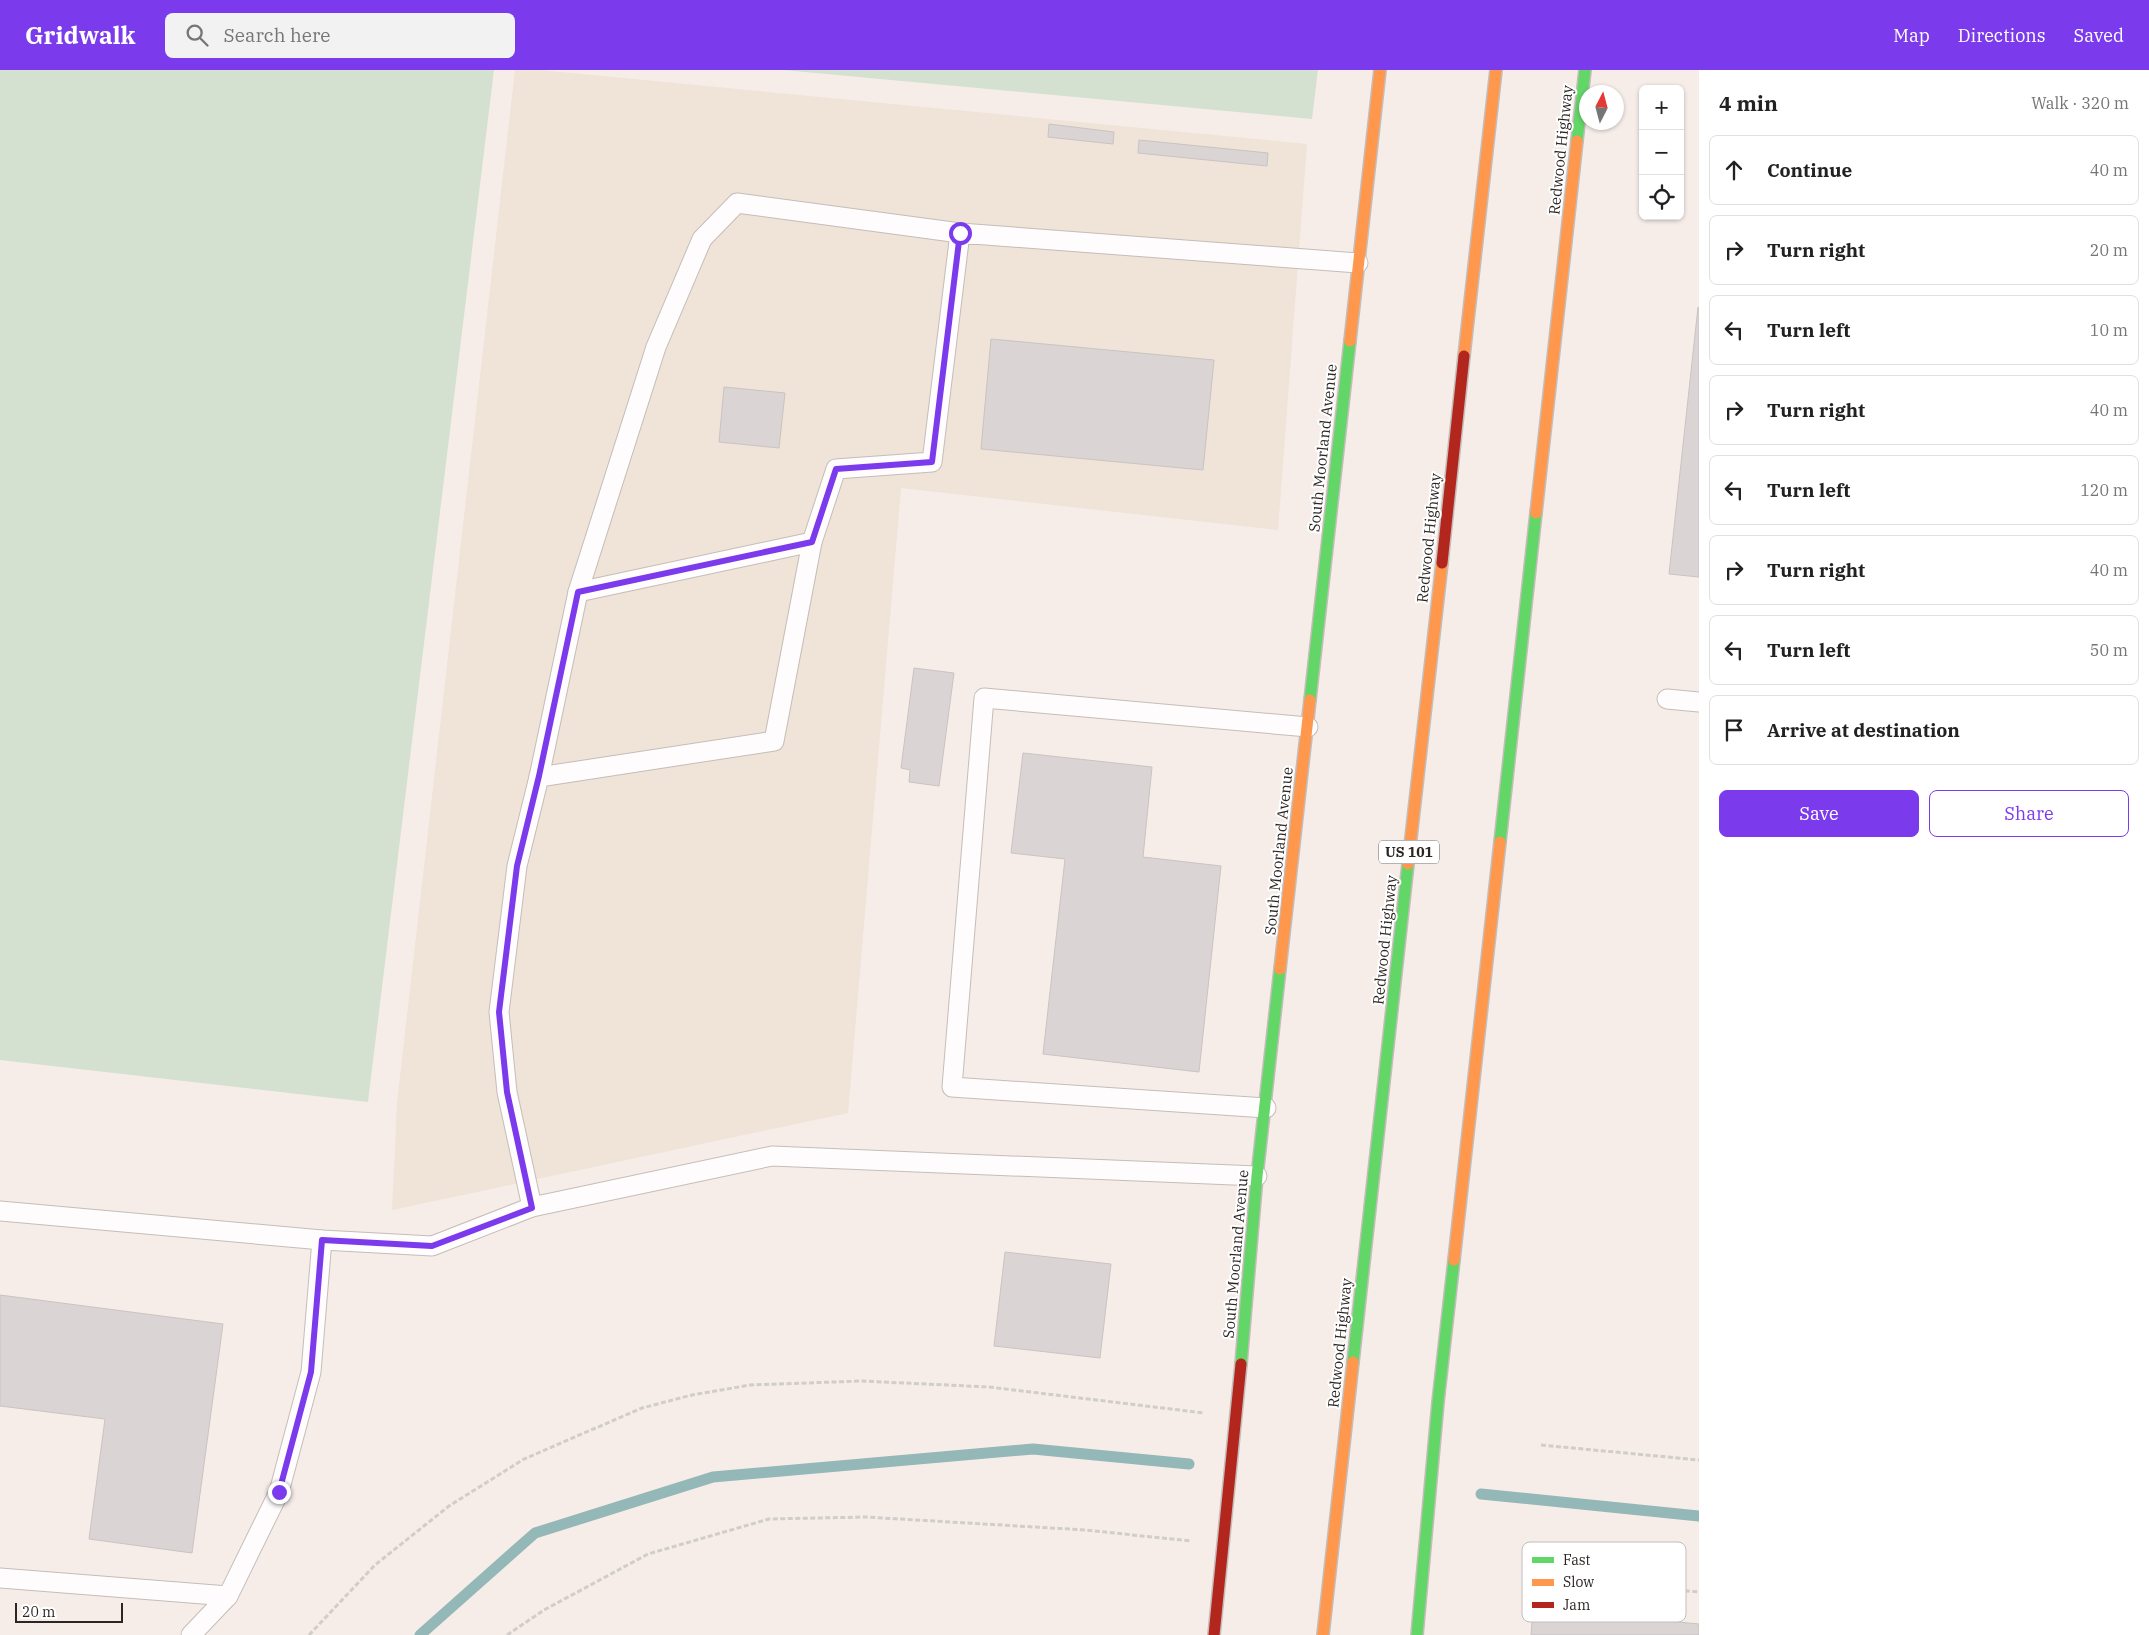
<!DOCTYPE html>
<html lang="en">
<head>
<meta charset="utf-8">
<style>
	:root { --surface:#fff; --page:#f2f2f2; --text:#222; --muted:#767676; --line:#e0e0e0; --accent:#7c3aed }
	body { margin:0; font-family:"IBM Plex Serif",serif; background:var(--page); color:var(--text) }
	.controls { position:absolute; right:15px; top:15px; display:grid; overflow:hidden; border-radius:8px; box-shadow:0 1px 4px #0004 }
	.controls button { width:45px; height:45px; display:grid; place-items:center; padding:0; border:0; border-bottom:1px solid var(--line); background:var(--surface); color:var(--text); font:25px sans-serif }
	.compass { position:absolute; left:1579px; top:15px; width:45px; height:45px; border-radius:50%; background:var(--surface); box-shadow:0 1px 4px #0004; rotate:6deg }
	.scale { position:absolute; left:15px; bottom:12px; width:108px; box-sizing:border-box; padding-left:5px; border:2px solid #2c2623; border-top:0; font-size:14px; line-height:18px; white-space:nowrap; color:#2c2623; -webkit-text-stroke:4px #fff; paint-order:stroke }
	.stop { position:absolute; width:15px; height:15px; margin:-11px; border:4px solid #7c3aed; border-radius:50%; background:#fff }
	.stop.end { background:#7c3aed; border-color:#fff; box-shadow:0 1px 5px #0008 }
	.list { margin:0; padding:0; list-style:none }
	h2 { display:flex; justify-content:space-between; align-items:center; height:65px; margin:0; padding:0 20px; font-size:21px }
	h2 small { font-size:16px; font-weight:400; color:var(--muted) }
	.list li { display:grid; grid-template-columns:32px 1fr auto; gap:15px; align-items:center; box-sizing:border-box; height:70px; margin:0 10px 10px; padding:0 10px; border:1px solid var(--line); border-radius:8px }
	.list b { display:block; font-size:19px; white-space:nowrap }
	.list em { font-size:16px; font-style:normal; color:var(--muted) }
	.actions { display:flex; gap:10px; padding:15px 20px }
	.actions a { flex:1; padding:11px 0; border:1px solid var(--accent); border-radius:8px; text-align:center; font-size:18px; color:var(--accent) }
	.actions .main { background:var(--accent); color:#fff }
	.icon { flex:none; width:28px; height:28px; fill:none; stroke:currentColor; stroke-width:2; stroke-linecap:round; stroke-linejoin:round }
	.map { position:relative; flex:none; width:1699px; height:1565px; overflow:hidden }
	header { display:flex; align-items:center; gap:30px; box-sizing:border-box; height:70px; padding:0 25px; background:var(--accent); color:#fff }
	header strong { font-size:24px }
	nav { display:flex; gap:28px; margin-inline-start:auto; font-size:18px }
	.search { width:350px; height:45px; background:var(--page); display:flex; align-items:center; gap:12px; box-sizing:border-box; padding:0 18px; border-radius:8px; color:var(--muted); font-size:19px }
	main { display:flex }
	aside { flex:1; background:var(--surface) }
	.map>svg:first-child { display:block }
	.industrial { fill:#f0e3d7 }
	.green { fill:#d4e1d0 }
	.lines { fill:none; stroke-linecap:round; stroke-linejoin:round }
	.stream { stroke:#94b7b7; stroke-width:11 }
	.building { fill:#dbd4d4; stroke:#c9c3c2 }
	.lane-casing { stroke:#c4bdb9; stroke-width:21 }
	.fast-casing { stroke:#c4bdb9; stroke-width:14 }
	.slow-casing { stroke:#c4bdb9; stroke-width:14 }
	.jam-casing { stroke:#c4bdb9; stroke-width:14 }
	.path { stroke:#d0cdca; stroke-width:3; stroke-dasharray:5 2.5; stroke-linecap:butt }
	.lane { stroke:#fefcfc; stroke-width:19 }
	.fast { stroke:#63d668; stroke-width:11 }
	.slow { stroke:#ff974d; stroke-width:11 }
	.jam { stroke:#b3261e; stroke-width:11 }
	.route { stroke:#7c3aed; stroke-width:6 }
	.labels { text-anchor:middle; stroke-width:4; stroke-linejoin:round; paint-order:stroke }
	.shield { fill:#fff; stroke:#6b6765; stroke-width:1 }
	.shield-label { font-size:14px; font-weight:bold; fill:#2c2623 }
	.street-label { font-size:15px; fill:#2c2623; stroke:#fff }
	.key { fill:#fff; stroke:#c0bebd; stroke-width:1 }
	.key-label { font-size:14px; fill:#2c2623 }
</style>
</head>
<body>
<header>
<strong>Gridwalk</strong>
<div class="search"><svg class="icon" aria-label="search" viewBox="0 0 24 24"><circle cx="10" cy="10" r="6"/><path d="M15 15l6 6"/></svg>Search here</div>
<nav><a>Map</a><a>Directions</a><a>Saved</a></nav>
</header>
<main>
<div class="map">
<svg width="1699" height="1565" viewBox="0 0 1699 1565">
	<rect width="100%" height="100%" fill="#f6ede9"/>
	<!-- industrial -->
	<path class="industrial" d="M515,0H540L1307,74L1278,460L901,418L848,1043L392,1140L397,1033Z"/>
	<!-- green -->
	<g class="green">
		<path d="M0,0H494L368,1032L0,990Z"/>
		<path d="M783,0H1318L1312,49Z"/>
	</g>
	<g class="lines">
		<!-- stream -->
		<g class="stream">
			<path d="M1481,1424L1699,1446"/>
			<path d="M420,1565L535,1463L713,1407L1033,1379L1189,1394"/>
		</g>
	</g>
	<!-- building -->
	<g class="building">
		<path d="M1049,54L1114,62L1113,74L1048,67Z"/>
		<path d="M1139,70L1268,83L1267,96L1138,83Z"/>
		<path d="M1698,237L1699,238V507L1669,504Z"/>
		<path d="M991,269L1214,290L1203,400L981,379Z"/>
		<path d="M724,317L785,323L779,378L719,372Z"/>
		<path d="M914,598L954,603L939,716L909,712L910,700L901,698Z"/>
		<path d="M1023,683L1152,697L1143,787L1221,796L1199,1002L1043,984L1065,789L1011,783Z"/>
		<path d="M1005,1182L1111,1194L1100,1288L994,1276Z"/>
		<path d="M0,1225L223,1254L192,1483L89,1469L105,1349L0,1336Z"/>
		<path d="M1533,1538L1699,1554V1565H1531Z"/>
	</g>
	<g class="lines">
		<defs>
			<g id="lane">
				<path d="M578,522L812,472"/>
				<path d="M1667,629L1699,632"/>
				<path d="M539,707L578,522L656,277L702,169L737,133L960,163"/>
				<path d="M1266,1038L952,1017L984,628L1308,657"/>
				<path d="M1257,1106L772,1086L532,1137L507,1022L499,942L517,796L539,707L774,671L812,472L836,399L932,392L960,163L1358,193"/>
				<path d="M0,1141L322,1170L432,1176L532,1137"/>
				<path d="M0,1508L228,1526L279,1422L311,1302L322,1170"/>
				<path d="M191,1565L228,1526"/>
			</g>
			<g id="fast">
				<path d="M1577,71L1585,0"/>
				<path d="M1310,630L1350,271"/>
				<path d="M1500,772L1536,443"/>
				<path d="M1353,1292L1408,794"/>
				<path d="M1241,1294L1257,1106L1280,899"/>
				<path d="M1417,1565L1438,1332L1454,1190"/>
			</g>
			<g id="slow">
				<path d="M1350,271L1380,0"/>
				<path d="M1464,286L1496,0"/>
				<path d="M1536,443L1577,71"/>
				<path d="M1408,794L1442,493"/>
				<path d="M1280,899L1310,630"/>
				<path d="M1454,1190L1500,772"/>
				<path d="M1323,1565L1353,1292"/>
			</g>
			<g id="jam">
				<path d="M1442,493L1464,286"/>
				<path d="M1214,1565L1241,1294"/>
			</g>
		</defs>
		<!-- lane casing -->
		<use href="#lane" class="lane-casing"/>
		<!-- fast casing -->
		<use href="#fast" class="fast-casing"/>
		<!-- slow casing -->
		<use href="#slow" class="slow-casing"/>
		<!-- jam casing -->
		<use href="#jam" class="jam-casing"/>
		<!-- path -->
		<g class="path">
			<path d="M1541,1375L1699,1390"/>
			<path d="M1528,1506L1699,1522"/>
			<path d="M309,1565L375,1495L449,1436L524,1389L642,1338L692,1325L750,1315L862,1311L989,1317L1204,1343"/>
			<path d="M507,1565L544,1540L648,1484L769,1449L866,1447L1085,1460L1191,1471"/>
		</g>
		<!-- lane -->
		<use href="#lane" class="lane"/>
		<!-- fast -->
		<use href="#fast" class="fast"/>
		<!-- slow -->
		<use href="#slow" class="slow"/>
		<!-- jam -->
		<use href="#jam" class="jam"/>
	</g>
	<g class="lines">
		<!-- route -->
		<path class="route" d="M279,1422L311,1302L322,1170L432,1176L532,1138L507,1022L499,942L517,796L539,706L578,522L812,472L836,399L932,392L960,163"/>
	</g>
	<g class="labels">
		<!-- shield labels -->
		<rect class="shield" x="1379" y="770.5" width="60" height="23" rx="4"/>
		<g class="shield-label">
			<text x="1409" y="787">US 101</text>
		</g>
		<!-- street labels -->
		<g class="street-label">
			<text transform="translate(1561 80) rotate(-84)" y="5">Redwood Highway</text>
			<text transform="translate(1323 378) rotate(-84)" y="5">South Moorland Avenue</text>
			<text transform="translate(1429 468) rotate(-84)" y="5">Redwood Highway</text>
			<text transform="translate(1279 781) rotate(-84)" y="5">South Moorland Avenue</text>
			<text transform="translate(1385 870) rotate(-84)" y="5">Redwood Highway</text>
			<text transform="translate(1236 1184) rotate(-85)" y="5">South Moorland Avenue</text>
			<text transform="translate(1340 1273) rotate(-84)" y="5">Redwood Highway</text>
		</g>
	</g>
	<!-- legend -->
	<rect x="1522" y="1472" width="164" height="80" rx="8" class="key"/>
	<rect x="1532" y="1487" width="22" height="6" fill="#63d668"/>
	<rect x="1532" y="1509" width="22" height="7" fill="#ff974d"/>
	<rect x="1532" y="1532" width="22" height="6" fill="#b3261e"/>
	<g class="key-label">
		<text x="1563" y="1495">Fast</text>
		<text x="1563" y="1517">Slow</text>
		<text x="1563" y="1540">Jam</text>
	</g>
</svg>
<div class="controls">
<button>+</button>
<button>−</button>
<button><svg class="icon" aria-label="locate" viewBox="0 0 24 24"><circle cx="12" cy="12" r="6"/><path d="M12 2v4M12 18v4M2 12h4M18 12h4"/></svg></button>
</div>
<svg class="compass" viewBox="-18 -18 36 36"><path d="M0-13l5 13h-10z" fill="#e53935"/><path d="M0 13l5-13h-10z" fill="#767676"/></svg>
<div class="scale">20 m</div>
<div class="stop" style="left:960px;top:163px"></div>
<div class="stop end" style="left:279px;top:1422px"></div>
</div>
<aside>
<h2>4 min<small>Walk · 320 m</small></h2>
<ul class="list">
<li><svg class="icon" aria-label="ahead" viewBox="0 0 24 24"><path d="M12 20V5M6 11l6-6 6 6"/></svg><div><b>Continue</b></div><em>40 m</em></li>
<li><svg class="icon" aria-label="right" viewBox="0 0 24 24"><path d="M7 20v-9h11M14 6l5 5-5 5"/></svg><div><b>Turn right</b></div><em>20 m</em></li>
<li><svg class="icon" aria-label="left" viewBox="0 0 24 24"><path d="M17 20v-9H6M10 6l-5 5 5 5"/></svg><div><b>Turn left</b></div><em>10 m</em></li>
<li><svg class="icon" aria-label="right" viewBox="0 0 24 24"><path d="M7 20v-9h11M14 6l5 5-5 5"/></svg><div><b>Turn right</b></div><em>40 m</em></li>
<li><svg class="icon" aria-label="left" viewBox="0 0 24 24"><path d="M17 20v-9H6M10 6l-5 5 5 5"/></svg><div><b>Turn left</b></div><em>120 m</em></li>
<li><svg class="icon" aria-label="right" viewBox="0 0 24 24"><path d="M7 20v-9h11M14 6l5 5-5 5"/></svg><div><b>Turn right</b></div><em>40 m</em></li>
<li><svg class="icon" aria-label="left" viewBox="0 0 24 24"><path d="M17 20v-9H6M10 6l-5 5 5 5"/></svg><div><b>Turn left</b></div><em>50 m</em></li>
<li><svg class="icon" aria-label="arrive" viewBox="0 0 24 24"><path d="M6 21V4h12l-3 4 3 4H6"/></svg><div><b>Arrive at destination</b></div></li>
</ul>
<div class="actions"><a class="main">Save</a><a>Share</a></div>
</aside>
</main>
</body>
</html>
